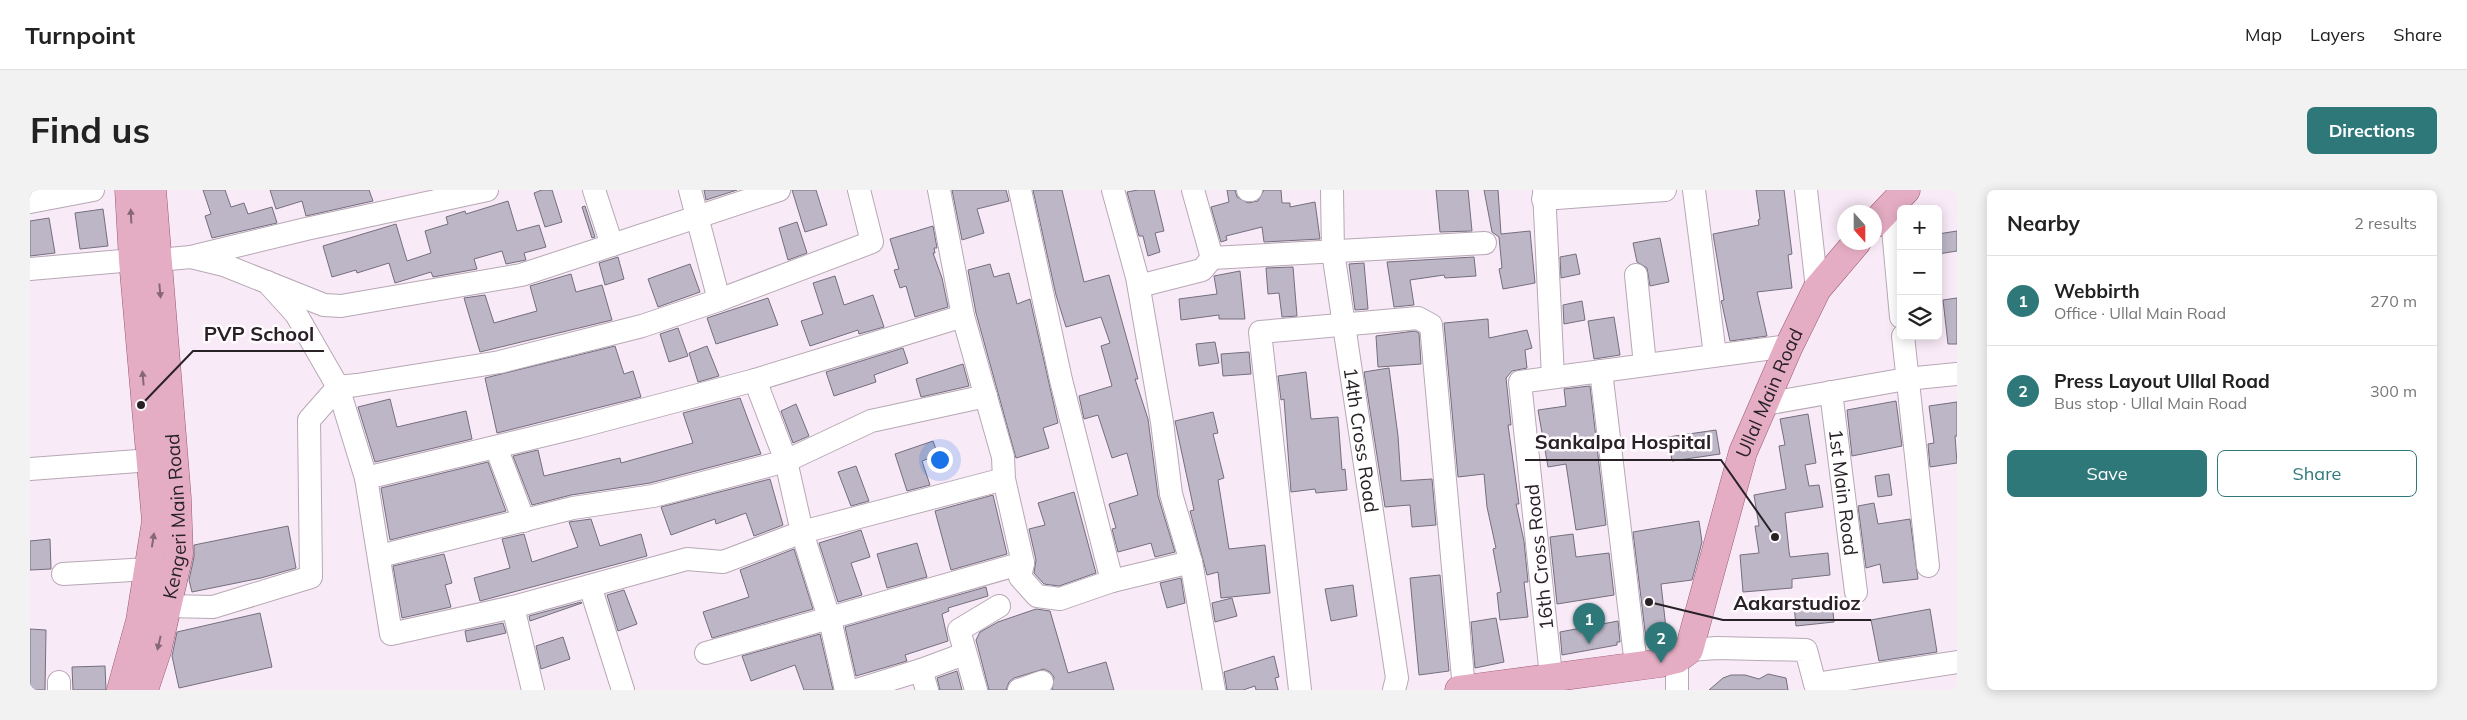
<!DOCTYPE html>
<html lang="en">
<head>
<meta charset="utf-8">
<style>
	:root { --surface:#fff; --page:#f2f2f2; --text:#222; --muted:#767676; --line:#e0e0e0; --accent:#2e787a }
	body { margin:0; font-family:Mulish,sans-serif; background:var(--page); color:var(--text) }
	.controls { position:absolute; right:15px; top:15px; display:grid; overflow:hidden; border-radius:8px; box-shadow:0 2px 12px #0003 }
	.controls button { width:45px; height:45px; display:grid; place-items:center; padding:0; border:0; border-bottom:1px solid var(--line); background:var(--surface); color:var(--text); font:25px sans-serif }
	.compass { position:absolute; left:1807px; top:15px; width:45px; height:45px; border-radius:50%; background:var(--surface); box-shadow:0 2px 12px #0003; rotate:159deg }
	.you { position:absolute; left:909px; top:269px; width:18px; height:18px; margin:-12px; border:4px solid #fff; border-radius:50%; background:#1a73e8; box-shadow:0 0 0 8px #1a73e833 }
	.badge { display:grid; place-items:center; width:32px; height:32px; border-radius:50%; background:var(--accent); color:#fff; font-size:16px; font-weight:700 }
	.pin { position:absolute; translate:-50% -41px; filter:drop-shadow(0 1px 2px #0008) }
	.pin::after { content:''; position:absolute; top:26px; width:18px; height:15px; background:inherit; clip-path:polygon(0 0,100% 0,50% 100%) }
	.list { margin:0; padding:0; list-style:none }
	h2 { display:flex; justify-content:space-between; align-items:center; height:65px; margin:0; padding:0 20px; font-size:21px }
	h2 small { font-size:16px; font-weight:400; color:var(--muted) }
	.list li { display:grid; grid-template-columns:32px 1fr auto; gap:15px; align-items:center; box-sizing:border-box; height:90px; padding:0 20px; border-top:1px solid var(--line) }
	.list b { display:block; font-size:19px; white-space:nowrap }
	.list p { margin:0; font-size:16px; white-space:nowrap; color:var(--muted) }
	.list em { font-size:16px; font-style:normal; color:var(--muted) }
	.actions { display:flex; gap:10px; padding:15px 20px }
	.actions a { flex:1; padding:11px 0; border:1px solid var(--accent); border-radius:8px; text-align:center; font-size:18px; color:var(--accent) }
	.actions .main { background:var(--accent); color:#fff }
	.icon { flex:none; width:28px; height:28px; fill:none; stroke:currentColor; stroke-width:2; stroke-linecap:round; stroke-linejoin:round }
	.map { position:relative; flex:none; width:1927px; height:500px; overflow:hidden; border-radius:8px }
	header { display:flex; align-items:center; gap:30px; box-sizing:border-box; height:70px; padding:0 25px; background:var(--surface); border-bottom:1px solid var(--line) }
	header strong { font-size:24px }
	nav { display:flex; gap:28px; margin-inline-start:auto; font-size:18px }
	.intro { display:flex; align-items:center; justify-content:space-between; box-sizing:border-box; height:120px; padding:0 30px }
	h1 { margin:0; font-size:35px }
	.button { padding:12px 22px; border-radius:8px; background:var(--accent); color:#fff; font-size:18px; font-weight:700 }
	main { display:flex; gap:30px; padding:0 30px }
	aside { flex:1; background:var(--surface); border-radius:8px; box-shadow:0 2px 12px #0003 }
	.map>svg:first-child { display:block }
	.building { fill:#bdb6c7; stroke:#746e7d }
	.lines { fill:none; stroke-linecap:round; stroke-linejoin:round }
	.minor-casing { stroke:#b7a8b5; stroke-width:24 }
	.major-casing { stroke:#985972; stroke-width:29 }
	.minor { stroke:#fff; stroke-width:22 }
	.major { stroke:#e5adc3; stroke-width:28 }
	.oneway { fill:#866875 }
	.labels { text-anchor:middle; stroke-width:5; stroke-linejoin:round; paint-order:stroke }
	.street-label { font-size:19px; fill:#282227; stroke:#fffbfe }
	.leader { fill:none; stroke:#282227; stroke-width:2 }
	.callout-dot { fill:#282227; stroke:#fffbfe; stroke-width:2 }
	.callout-label { font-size:20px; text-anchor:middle; font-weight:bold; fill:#282227; stroke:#fffbfe; stroke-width:5; stroke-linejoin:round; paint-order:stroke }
</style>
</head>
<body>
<header>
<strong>Turnpoint</strong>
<nav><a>Map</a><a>Layers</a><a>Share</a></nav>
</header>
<div class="intro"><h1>Find us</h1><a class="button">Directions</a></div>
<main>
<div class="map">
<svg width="1927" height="500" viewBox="0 0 1927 500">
	<rect width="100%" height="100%" fill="#f9eaf7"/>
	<!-- building -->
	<g class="building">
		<path d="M173,0H195L201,17L214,13L218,24L242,17L247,33L182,48L175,26L181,24Z"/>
		<path d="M240,0H339L343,11L276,26L272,11L246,19Z"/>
		<path d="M512,0H522L532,32L515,37L504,3Z"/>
		<path d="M674,0H707L676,10Z"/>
		<path d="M762,0H786L797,35L775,42Z"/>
		<path d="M922,0H976L979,11L947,19L954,43L932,50Z"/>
		<path d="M1003,0H1032L1054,92L1079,85L1108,189H1105L1118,229L1128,306L1145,362L1125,367L1121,353L1088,362L1082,339L1086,338L1079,314L1108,305L1097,263L1082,268L1068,225L1054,229L1049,206L1082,196L1071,156L1080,153L1071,127L1036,137L1026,105Z"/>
		<path d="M1108,0H1124L1134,41L1125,43L1130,62L1118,66L1113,46H1109L1097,2Z"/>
		<path d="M1197,0H1205L1207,7L1218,13L1228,11L1234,0H1251L1252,13H1260V17L1285,12L1290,49L1234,52L1232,37L1196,46L1197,50L1191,52L1181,17L1199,12Z"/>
		<path d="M1406,0H1438L1442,41L1410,42Z"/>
		<path d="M1454,0H1468L1471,44L1500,41L1505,93L1473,99L1469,79L1472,78L1469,47L1462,42Z"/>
		<path d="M1726,0H1754L1762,64L1758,65L1762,98L1727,102L1737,146L1700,151L1692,114L1691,111L1694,110L1683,44L1729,35L1728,30L1730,29Z"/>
		<path d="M478,11L487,41L509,35L516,57L494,63L496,70L476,74L472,61L444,69L447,79L403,87L401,82L365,93L359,73L327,83L326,80L302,87L293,56L366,34L377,71L401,63L395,41L418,34L416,27L435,21L436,24Z"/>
		<path d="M555,16L565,47L562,48L552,17Z"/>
		<path d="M73,19L78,56L50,59L45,23Z"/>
		<path d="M19,28L25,63L0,66V31Z"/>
		<path d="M767,32L777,63L758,70L749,38Z"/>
		<path d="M903,36L907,58H904L905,63H903L912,88L918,117L885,127L876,96L870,98L864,80L869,79L860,49Z"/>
		<path d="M1927,41V61L1908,64V44Z"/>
		<path d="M1630,48L1639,92L1620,96L1617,78L1607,72L1603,53Z"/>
		<path d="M1546,64L1550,84L1531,88L1530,67Z"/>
		<path d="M588,67L594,89L575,95L569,73Z"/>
		<path d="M1444,67L1446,86L1415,88L1414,85L1380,90L1384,115L1364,117L1357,72Z"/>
		<path d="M1334,73L1338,119L1325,120L1319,74Z"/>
		<path d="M660,74L670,102L628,117L618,89Z"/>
		<path d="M960,74L964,87L979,83L987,114L1000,109L1028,233L1013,238L1019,258L986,268L946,123L938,80Z"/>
		<path d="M1263,77L1267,126L1252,127L1249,103L1238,104L1236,78Z"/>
		<path d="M1210,81L1215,129H1189V125L1151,130L1149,109L1187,104L1184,86Z"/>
		<path d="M541,84L546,102L572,95L582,130L450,162L434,108L455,105L464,133L507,121L500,96Z"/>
		<path d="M805,86L814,115L843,105L854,137L829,144L828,140L780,156L771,131L793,124L783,93Z"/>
		<path d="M738,108L748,135L686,154L677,128Z"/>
		<path d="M1927,108V154H1918L1913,110Z"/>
		<path d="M1552,111L1555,130L1534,134L1533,115Z"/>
		<path d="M1584,127L1590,165L1564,169L1558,131Z"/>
		<path d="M1458,129L1459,148L1497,140L1502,158L1495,160L1497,178L1482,181L1476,188L1481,235H1478L1489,314H1486L1494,351L1498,392H1494L1498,427L1470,430L1467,403L1471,402L1463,359L1466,358L1457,317L1454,284L1428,287L1414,133Z"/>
		<path d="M648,138L658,166L639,172L630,144Z"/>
		<path d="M1385,141L1389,143L1391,174L1348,177L1346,146Z"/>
		<path d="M1185,152L1189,173L1169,176L1166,154Z"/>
		<path d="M585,156L594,184L603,181L611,207L467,243L455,188Z"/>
		<path d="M677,156L689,186L668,192L659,163Z"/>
		<path d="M873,158L878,173L844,185L846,192L804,206L796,182Z"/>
		<path d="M1219,162L1221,184L1193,186L1191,164Z"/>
		<path d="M933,174L939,196L891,207L886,189Z"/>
		<path d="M1359,178L1368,246L1371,291L1402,289L1406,335L1382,337L1380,315L1355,317L1334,182Z"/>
		<path d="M1276,182L1281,229L1308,227L1312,280L1315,279L1317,300L1286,303L1285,299L1261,302L1254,209L1251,210L1248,186Z"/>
		<path d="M1560,196L1576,335L1546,340L1536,274L1518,277L1508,220L1536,216L1534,199Z"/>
		<path d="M710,208L731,264L620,293L541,305L502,315L483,266L508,260L514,286L590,268L591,273L663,253L653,223Z"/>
		<path d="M360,209L367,237L436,221L442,249L345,272L328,217Z"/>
		<path d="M1866,211L1872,256L1822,266L1817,220Z"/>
		<path d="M1927,212V246H1925L1927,273L1900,277L1898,254L1904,253L1899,216Z"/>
		<path d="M766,214L779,246L763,253L751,221Z"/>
		<path d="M1183,222L1188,243L1183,244L1194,288L1188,290L1199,359L1235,355L1240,403L1191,408L1188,382L1177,385L1160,321L1164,320L1145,231Z"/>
		<path d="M1778,224L1786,273L1775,275L1779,296L1789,295L1793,317L1755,323L1759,361L1760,367L1798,363L1800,385L1762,389V398L1713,402L1710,365L1729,363L1725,336H1729L1724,305L1756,299L1749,256L1755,255L1750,229Z"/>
		<path d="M1686,240L1690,264L1642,271L1638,247Z"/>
		<path d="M903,251L908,265L892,271L900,295L877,301L865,264Z"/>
		<path d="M458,272L476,321L360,350L351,298Z"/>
		<path d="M826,276L839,311L821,316L808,282Z"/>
		<path d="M1859,284L1862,305L1848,307L1845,286Z"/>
		<path d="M740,289L753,335L724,346L716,323L686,334L685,329L641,345L631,317Z"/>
		<path d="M1044,302L1066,383L1029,396L1014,394L1004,383L1006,370L999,339L1015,335L1008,313Z"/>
		<path d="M963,305L977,364L921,380L905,321Z"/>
		<path d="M1844,313L1848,334L1880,329L1888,389L1853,393L1850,374L1836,378L1828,316Z"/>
		<path d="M561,329L570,356L611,344L617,366L450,411L444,388L480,378L472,349L494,344L502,372L548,357L539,332Z"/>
		<path d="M1669,331L1672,352L1662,390L1631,394L1637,447L1616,449L1603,342Z"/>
		<path d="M258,336L266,378L231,388L162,402L159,390L164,367V355Z"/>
		<path d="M831,340L840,367L821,373L832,405L808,412L789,353Z"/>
		<path d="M1543,344L1546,367L1579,363L1584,405L1527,414L1520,347Z"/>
		<path d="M20,349L21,379L0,380V351Z"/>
		<path d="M887,353L897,387L857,398L847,364Z"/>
		<path d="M764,359L783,419L682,448L673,422L719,407L710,380Z"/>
		<path d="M414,364L422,393L415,395L421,417L372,428L363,376Z"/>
		<path d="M1410,385L1419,481L1389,485L1380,388Z"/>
		<path d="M1151,388L1155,413L1137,418L1130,393Z"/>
		<path d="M1323,395L1327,426L1301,431L1295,399Z"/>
		<path d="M956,397L958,406L918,418L919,421L912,424L918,451L875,465L877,471L826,486L815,437Z"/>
		<path d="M594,400L607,434L588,441L577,405Z"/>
		<path d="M1202,408L1207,426L1185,432L1182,413Z"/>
		<path d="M551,412L552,413L500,431L499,426Z"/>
		<path d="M1802,412L1804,432L1766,436L1764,415Z"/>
		<path d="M1006,419L1020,421L1038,483L1076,472L1084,500H1022L1024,487L1020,482L1014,479L984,488L979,492L976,500H959L946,450L950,442L968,432Z"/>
		<path d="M1900,419L1907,462L1849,471L1841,430Z"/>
		<path d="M230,423L242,477L149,498L142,466L147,442Z"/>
		<path d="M1466,428L1474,472L1445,478L1441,432Z"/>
		<path d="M1588,431L1590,452H1587V455L1532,465L1530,442Z"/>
		<path d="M473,433L476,443L437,452L435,441Z"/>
		<path d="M0,439L16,440L15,500H0Z"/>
		<path d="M790,444L803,500H774L765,475L721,491L712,466Z"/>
		<path d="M533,447L540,469L511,479L506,456Z"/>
		<path d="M1244,466L1249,487L1245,488L1248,500H1226L1225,496L1213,500H1197L1194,482Z"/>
		<path d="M75,476L76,500H43L42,477Z"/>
		<path d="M927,481L932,500H910L907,488Z"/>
		<path d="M1738,484L1756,488L1758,500H1679L1693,488L1701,485H1715L1729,489Z"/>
	</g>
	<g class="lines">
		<defs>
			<g id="minor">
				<path d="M564,0L582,55"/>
				<path d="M660,0L689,110"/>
				<path d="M909,0L933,126"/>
				<path d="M990,0L1031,190L1082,391"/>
				<path d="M1083,0L1107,87L1132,232L1141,304L1161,372L1184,500"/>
				<path d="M1163,0L1182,68L1455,53"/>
				<path d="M1218,0H1221"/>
				<path id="s1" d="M1302,0L1303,62L1367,488L1364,500"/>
				<path d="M1514,0L1523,187"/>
				<path d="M1664,0L1685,165"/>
				<path d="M1776,0L1787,99"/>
				<path d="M1513,9L1635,0"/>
				<path d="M0,12L63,0"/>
				<path d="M1861,17L1871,127"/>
				<path d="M161,67L194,75L294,115L311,116L491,85L749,0"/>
				<path d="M128,70L161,67L276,39L457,0"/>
				<path d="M0,79L103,70"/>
				<path d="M1606,85L1615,175"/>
				<path d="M237,92L266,124L308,197L327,195L470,172L612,136L689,110L842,52L829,0"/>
				<path d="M1109,96L1172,80L1182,68"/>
				<path d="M1873,146L1898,376"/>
				<path d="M1571,181L1606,475"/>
				<path d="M725,190L756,271L772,342L801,434L816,500"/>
				<path d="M308,197L336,288"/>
				<path id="s2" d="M1801,202L1826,402"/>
				<path d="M1735,214L1876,189L1927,184"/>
				<path d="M466,257L494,331"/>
				<path d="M0,279L121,270"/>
				<path d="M350,366L543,318L623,306L756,271L841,231L956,206"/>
				<path d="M993,373L990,387L1007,406L1030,409L1082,391L1161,372"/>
				<path d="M33,384L119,379"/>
				<path d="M560,396L593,500"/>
				<path d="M137,416L183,417L281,387L279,230L308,197"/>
				<path d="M483,417L503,500"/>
				<path d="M1659,460L1687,458L1776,460L1785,494L1927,472"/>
				<path d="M676,463L993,373L974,289L973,267L933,126L725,190L548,237L336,288L361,444L483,417L657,369L693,372L772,342L974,289"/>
				<path d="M1647,469V500"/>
				<path d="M891,480L926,467"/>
				<path d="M1521,486L1490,192L1759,156"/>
				<path d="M29,500V492"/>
				<path d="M827,500L891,480L897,500"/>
				<path d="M946,500L929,440L969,416"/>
				<path d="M989,500L1012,492"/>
				<path d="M1270,500L1230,142L1388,128L1401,135L1434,499"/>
			</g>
			<g id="major">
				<path d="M1844,34L1876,0"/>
				<path d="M91,500L110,431L126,331L103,70L99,0"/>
				<path id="s3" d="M114,500L127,461L149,364L147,308L122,0"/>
				<path id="s4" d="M1429,500L1631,473L1647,469L1659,460L1713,262L1759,156L1787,99L1827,52"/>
			</g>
		</defs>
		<!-- minor casing -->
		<use href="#minor" class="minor-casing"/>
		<!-- major casing -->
		<use href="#major" class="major-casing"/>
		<!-- minor -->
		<use href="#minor" class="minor"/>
		<!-- major -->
		<use href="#major" class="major"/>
	</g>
	<!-- one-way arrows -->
	<defs><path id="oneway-solid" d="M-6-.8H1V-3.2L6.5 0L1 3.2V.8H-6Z" transform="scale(1.25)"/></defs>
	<g class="oneway">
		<use href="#oneway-solid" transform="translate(101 26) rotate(-93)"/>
		<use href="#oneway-solid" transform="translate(130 101) rotate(85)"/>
		<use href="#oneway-solid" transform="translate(113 188) rotate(-95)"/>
		<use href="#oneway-solid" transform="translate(123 350) rotate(-81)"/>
		<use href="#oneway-solid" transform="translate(129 453) rotate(103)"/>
	</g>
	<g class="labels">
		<!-- street labels -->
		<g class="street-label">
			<text dy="7" stroke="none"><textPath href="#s4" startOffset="505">Ullal Main Road</textPath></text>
			<text dy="7" stroke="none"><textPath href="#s1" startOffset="252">14th Cross Road</textPath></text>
			<text dy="7" stroke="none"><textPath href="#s2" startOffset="101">1st Main Road</textPath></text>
			<text dy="7" stroke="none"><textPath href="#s3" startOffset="178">Kengeri Main Road</textPath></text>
			<text transform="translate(1509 367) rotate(-96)" y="7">16th Cross Road</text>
		</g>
	</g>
	<!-- callouts -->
	<path class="leader" d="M111 215L163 161H294M1745 347L1691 270H1495M1619 412L1693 430H1841"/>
	<g class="callout-dot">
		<circle cx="111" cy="215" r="5"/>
		<circle cx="1745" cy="347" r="5"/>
		<circle cx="1619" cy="412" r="5"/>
	</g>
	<g class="callout-label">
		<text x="229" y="151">PVP School</text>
		<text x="1593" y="259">Sankalpa Hospital</text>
		<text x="1767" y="420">Aakarstudioz</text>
	</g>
</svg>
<div class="controls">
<button>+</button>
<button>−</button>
<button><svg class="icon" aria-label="layers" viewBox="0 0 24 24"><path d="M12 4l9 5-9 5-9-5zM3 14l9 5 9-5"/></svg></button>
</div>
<svg class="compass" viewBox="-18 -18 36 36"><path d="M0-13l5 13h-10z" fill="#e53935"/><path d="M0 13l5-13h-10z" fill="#767676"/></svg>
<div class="you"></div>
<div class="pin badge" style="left:1559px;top:454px">1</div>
<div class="pin badge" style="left:1631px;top:473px">2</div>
</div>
<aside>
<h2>Nearby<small>2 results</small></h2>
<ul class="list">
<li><span class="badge">1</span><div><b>Webbirth</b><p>Office · Ullal Main Road</p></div><em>270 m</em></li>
<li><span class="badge">2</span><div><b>Press Layout Ullal Road</b><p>Bus stop · Ullal Main Road</p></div><em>300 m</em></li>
</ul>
<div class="actions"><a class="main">Save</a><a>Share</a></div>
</aside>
</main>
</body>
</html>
